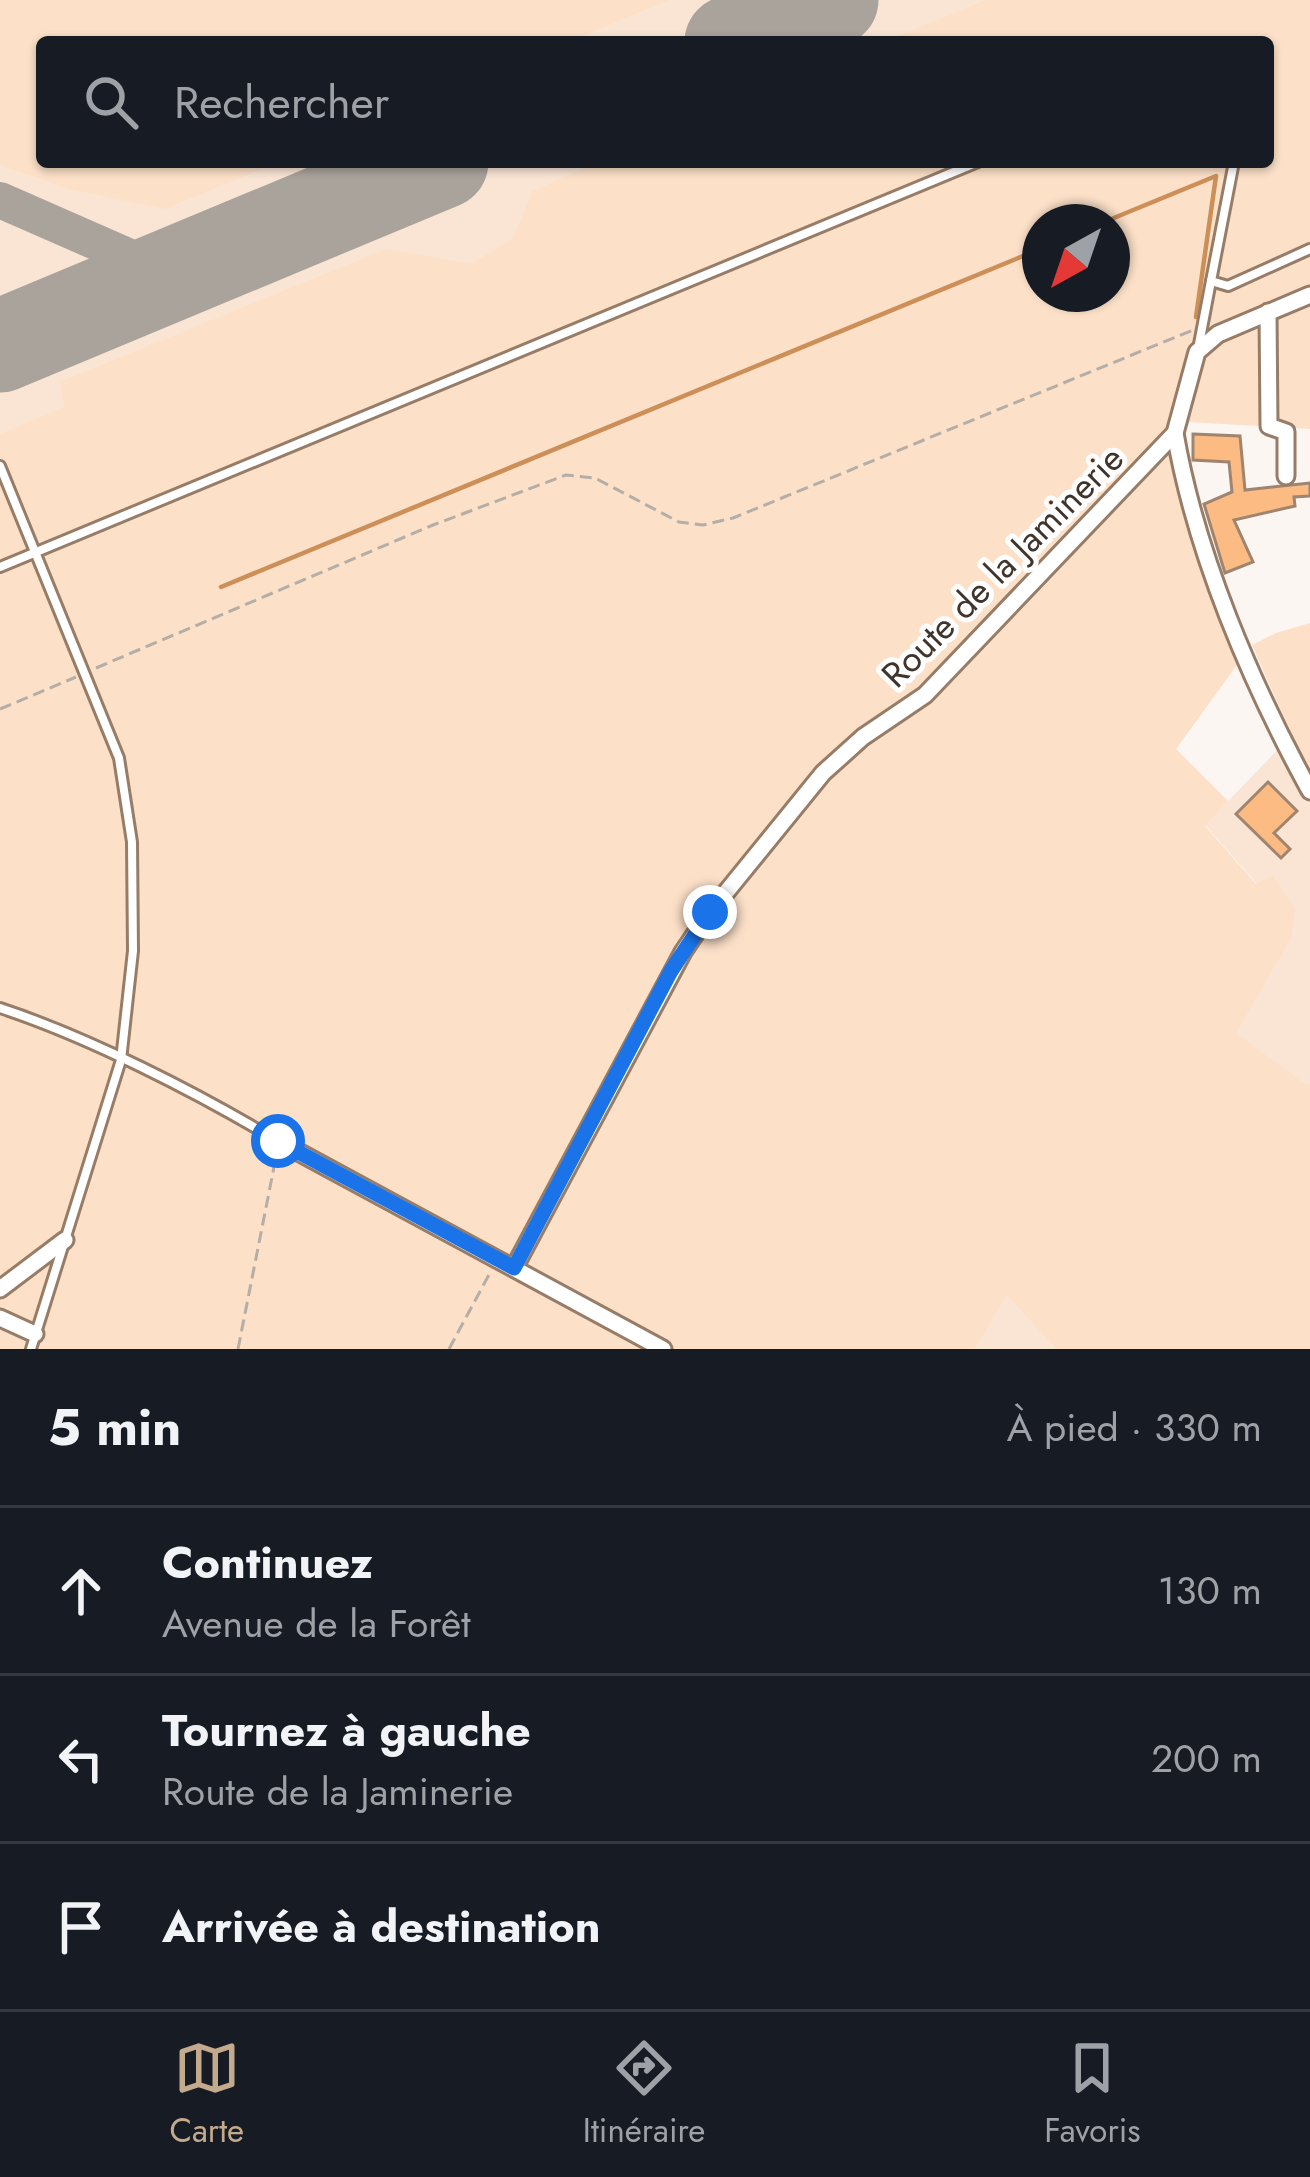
<!DOCTYPE html>
<html lang="fr">
<head>
<meta charset="utf-8">
<style>
	:root { --surface:#171b24; --page:#242831; --text:#f1f3f6; --muted:#9ea1a6; --line:#363941; --accent:#c4aa8d }
	body { margin:0; font-family:Jost,sans-serif; background:var(--page); color:var(--text) }
	.compass { position:absolute; left:1022px; top:204px; width:108px; height:108px; border-radius:50%; background:var(--surface); box-shadow:0 3px 9px #0004; rotate:220deg }
	.stop { position:absolute; width:36px; height:36px; margin:-27px; border:9px solid #1a73e8; border-radius:50%; background:#fff }
	.stop.end { background:#1a73e8; border-color:#fff; box-shadow:0 3px 12px #0008 }
	.list { margin:0; padding:0; list-style:none }
	h2 { display:flex; justify-content:space-between; align-items:center; height:156px; margin:0; padding:0 48px; font-size:51px }
	h2 small { font-size:39px; font-weight:400; color:var(--muted) }
	.list li { display:grid; grid-template-columns:78px 1fr auto; gap:36px; align-items:center; box-sizing:border-box; height:168px; padding:0 48px; border-top:3px solid var(--line) }
	.list b { display:block; font-size:45px; white-space:nowrap }
	.list p { margin:0; font-size:39px; white-space:nowrap; color:var(--muted) }
	.list em { font-size:39px; font-style:normal; color:var(--muted) }
	.icon { flex:none; width:66px; height:66px; fill:none; stroke:currentColor; stroke-width:2; stroke-linecap:round; stroke-linejoin:round }
	.map { position:relative; flex:none; width:1310px; height:1349px; overflow:hidden }
	.search { position:absolute; background:var(--surface); box-shadow:0 3px 9px #0004; left:36px; right:36px; top:36px; height:132px; display:flex; align-items:center; gap:30px; box-sizing:border-box; padding:0 42px; border-radius:12px; color:var(--muted); font-size:45px }
	.sheet { height:660px; background:var(--surface) }
	nav { display:flex; justify-content:space-around; align-items:center; box-sizing:border-box; height:168px; border-top:3px solid var(--line); background:var(--surface); font-size:33px; color:var(--muted) }
	nav a { display:grid; justify-items:center; gap:6px }
	nav .on { color:var(--accent) }
	.map>svg:first-child { display:block }
	.built { fill:#fae5d4; fill-rule:evenodd }
	.green { fill:#fce0c8; fill-rule:evenodd }
	.lines { fill:none; stroke-linecap:round; stroke-linejoin:round }
	.stream { stroke:#cd8f58; stroke-width:4.5 }
	.taxiway { stroke:#aaa39c; stroke-width:36 }
	.runway { stroke:#aaa39c; stroke-width:93 }
	.building { fill:#fbbb82; stroke:#9f856f; stroke-width:3 }
	.lane-casing { stroke:#977d67; stroke-width:14 }
	.street-casing { stroke:#977d67; stroke-width:21 }
	.path { stroke:#b5aea7; stroke-width:3; stroke-dasharray:12 6; stroke-linecap:butt }
	.lane { stroke:#fff; stroke-width:8 }
	.street { stroke:#fff; stroke-width:15 }
	.route { stroke:#1a73e8; stroke-width:15 }
	.labels { text-anchor:middle; stroke-width:10; stroke-linejoin:round; paint-order:stroke }
	.street-label { font-size:36px; fill:#40352c; stroke:#fff }
</style>
</head>
<body>
<div class="map">
<svg width="1310" height="1349" viewBox="0 0 1310 1349">
	<rect width="100%" height="100%" fill="#fbf6f1"/>
	<!-- built -->
	<g class="built">
		<path d="M0,0H1310V286L0,717ZM42,42H1268V162H42ZM1040,222H1112V294H1040Z"/>
		<path d="M1290,737L1310,776V1083L1306,1086L1235,1033L1259,990L1271,876L1257,884L1205,825Z"/>
		<path d="M1007,1294L1056,1349H975Z"/>
	</g>
	<!-- green -->
	<g class="green">
		<path d="M0,0H669L568,42H42V162H278L165,209L69,189L0,165Z"/>
		<path d="M986,0H1310V429L1169,421C1171,505 1212,582 1242,658L1176,749L1228,801L1205,826L1256,884L1272,875L1295,909L1291,938L1236,1033L1306,1085L1310,1083V1349H1056L1007,1295L975,1349H0V434L65,407L60,382L386,249L471,264L512,239L533,191L598,162H1268V42H884ZM1040,222H1112V294H1040Z"/>
		<path d="M1310,623V776L1252,645L1276,633Z"/>
	</g>
	<g class="lines">
		<!-- stream -->
		<g class="stream">
			<path d="M1104,222L1216,176L1196,317"/>
			<path d="M221,587L1040,249"/>
		</g>
		<!-- taxiway -->
		<path class="taxiway" d="M0,200L139,261L177,264L224,252"/>
		<!-- runway -->
		<g class="runway">
			<path d="M731,42L832,0"/>
			<path d="M0,346L442,162"/>
		</g>
	</g>
	<!-- building -->
	<g class="building">
		<path d="M1193,434L1240,436L1245,490L1310,483V496L1294,497L1295,506L1234,520L1253,562L1225,573L1204,504L1232,492L1229,462L1193,460Z"/>
		<path d="M1268,782L1297,811L1274,833L1290,849L1281,858L1236,814Z"/>
	</g>
	<g class="lines">
		<defs>
			<g id="lane">
				<path d="M1234,162L1211,281L1228,286L1310,249"/>
				<path d="M1199,344L1211,281"/>
				<path d="M0,466L119,758L132,842L133,951L121,1060L31,1349"/>
				<path d="M0,567L978,162"/>
				<path d="M0,1008C88,1037 196,1092 276,1140"/>
			</g>
			<g id="street">
				<path d="M1268,312L1269,426L1286,432V476"/>
				<path d="M1175,433C1196,555 1251,683 1310,791"/>
				<path d="M278,1141L663,1349"/>
				<path d="M514,1268L683,952L710,912L823,773L863,737L925,695L1175,433L1197,352L1218,334L1310,295"/>
				<path d="M0,1289L65,1240"/>
				<path d="M0,1318L35,1334"/>
			</g>
		</defs>
		<!-- lane casing -->
		<use href="#lane" class="lane-casing"/>
		<!-- street casing -->
		<use href="#street" class="street-casing"/>
		<!-- path -->
		<g class="path">
			<path d="M96,668L433,525L566,475L595,478L679,522L703,525L733,518L1193,330"/>
			<path d="M0,709L76,677"/>
			<path d="M238,1349L276,1157"/>
			<path d="M449,1349L491,1271"/>
		</g>
		<!-- lane -->
		<use href="#lane" class="lane"/>
		<!-- street -->
		<use href="#street" class="street"/>
	</g>
	<g class="lines">
		<!-- route -->
		<path class="route" d="M278,1141L514,1268L671,971L710,912"/>
	</g>
	<g class="labels">
		<!-- street labels -->
		<g class="street-label">
			<text transform="translate(1002 566) rotate(-45)" y="13">Route de la Jaminerie</text>
		</g>
	</g>
</svg>
<svg class="compass" viewBox="-18 -18 36 36"><path d="M0-13l5 13h-10z" fill="#e53935"/><path d="M0 13l5-13h-10z" fill="#9ea1a6"/></svg>
<div class="stop" style="left:278px;top:1141px"></div>
<div class="stop end" style="left:710px;top:912px"></div>
<div class="search"><svg class="icon" aria-label="search" viewBox="0 0 24 24"><circle cx="10" cy="10" r="6"/><path d="M15 15l6 6"/></svg>Rechercher</div>
</div>
<section class="sheet">
<h2>5 min<small>À pied · 330 m</small></h2>
<ul class="list">
<li><svg class="icon" aria-label="ahead" viewBox="0 0 24 24"><path d="M12 20V5M6 11l6-6 6 6"/></svg><div><b>Continuez</b><p>Avenue de la Forêt</p></div><em>130 m</em></li>
<li><svg class="icon" aria-label="left" viewBox="0 0 24 24"><path d="M17 20v-9H6M10 6l-5 5 5 5"/></svg><div><b>Tournez à gauche</b><p>Route de la Jaminerie</p></div><em>200 m</em></li>
<li><svg class="icon" aria-label="arrive" viewBox="0 0 24 24"><path d="M6 21V4h12l-3 4 3 4H6"/></svg><div><b>Arrivée à destination</b></div></li>
</ul>
</section>
<nav>
<a class="on"><svg class="icon" aria-label="map" viewBox="0 0 24 24"><path d="M3 6l6-2 6 2 6-2v14l-6 2-6-2-6 2zM9 4v14M15 6v14"/></svg>Carte</a>
<a><svg class="icon" aria-label="directions" viewBox="0 0 24 24"><path d="M12 3l9 9-9 9-9-9zM9 14v-3h6M13 9l2 2-2 2"/></svg>Itinéraire</a>
<a><svg class="icon" aria-label="saved" viewBox="0 0 24 24"><path d="M7 4h10v16l-5-4-5 4z"/></svg>Favoris</a>
</nav>
</body>
</html>
